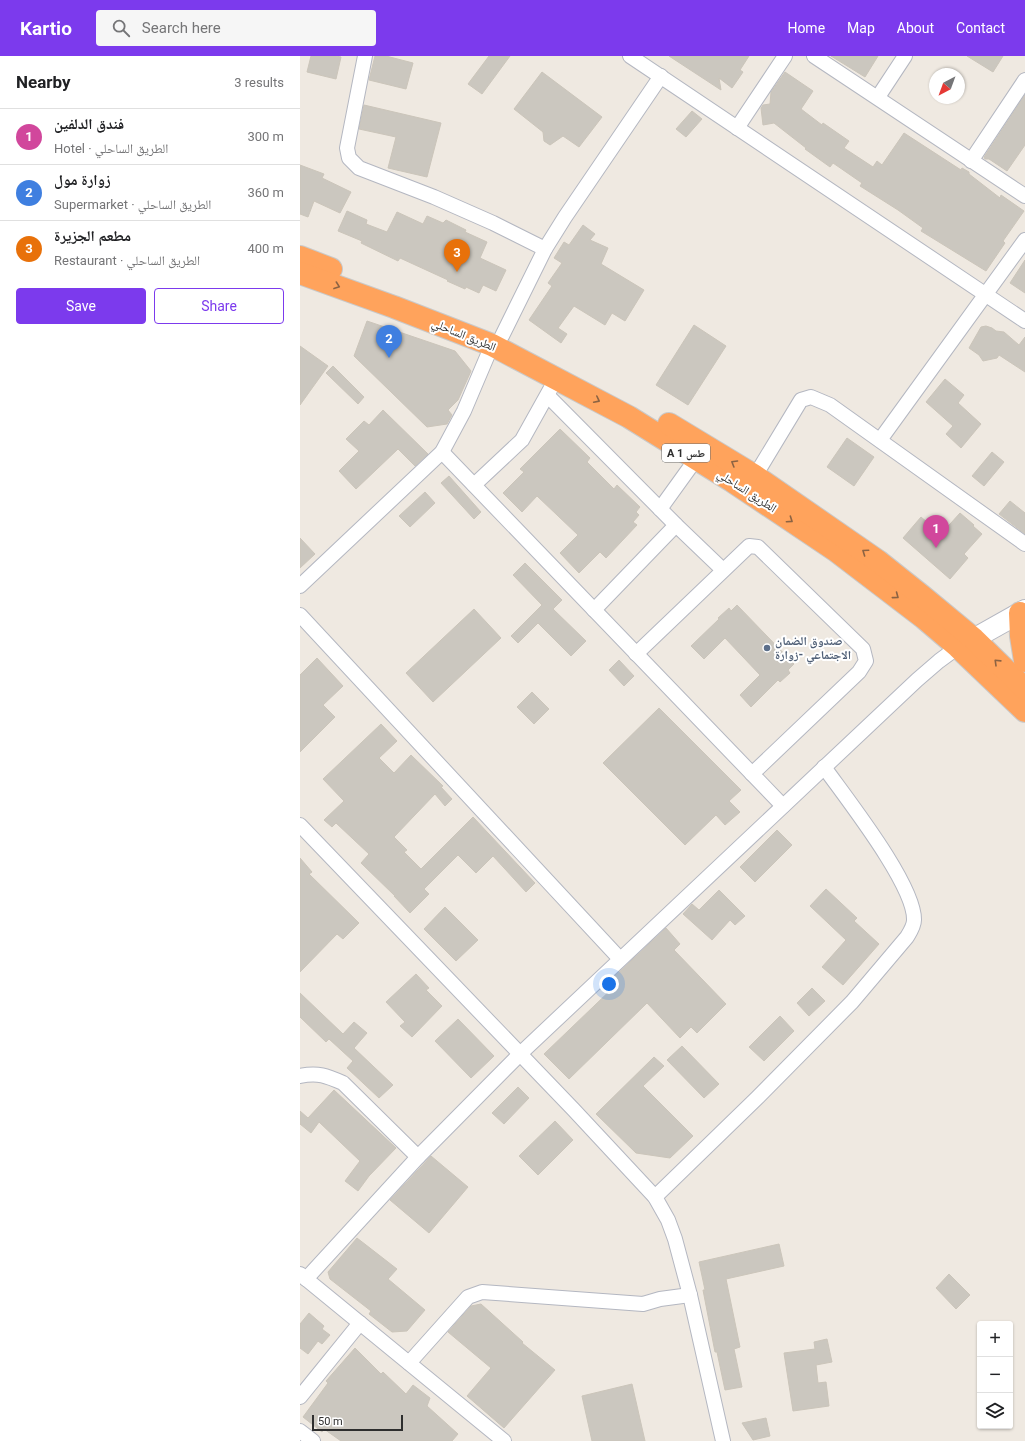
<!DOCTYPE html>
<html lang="en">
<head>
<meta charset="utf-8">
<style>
	:root { --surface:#fff; --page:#f6f6f6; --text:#202124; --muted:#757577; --line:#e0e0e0; --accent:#7c3aed }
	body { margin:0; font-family:Roboto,"Noto Naskh Arabic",sans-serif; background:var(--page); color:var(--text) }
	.controls { position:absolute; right:12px; bottom:12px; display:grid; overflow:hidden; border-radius:4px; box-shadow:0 1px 3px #0004 }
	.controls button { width:36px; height:36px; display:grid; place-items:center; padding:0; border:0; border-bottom:1px solid var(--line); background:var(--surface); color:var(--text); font:20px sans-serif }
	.compass { position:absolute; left:629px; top:12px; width:36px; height:36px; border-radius:50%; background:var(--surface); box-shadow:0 1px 3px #0004; rotate:221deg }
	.scale { position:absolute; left:12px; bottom:10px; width:91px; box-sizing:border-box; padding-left:4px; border:2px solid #2e2e2e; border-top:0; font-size:11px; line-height:14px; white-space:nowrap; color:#2e2e2e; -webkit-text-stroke:3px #fff; paint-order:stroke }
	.you { position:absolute; left:309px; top:928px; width:14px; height:14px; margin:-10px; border:3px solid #fff; border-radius:50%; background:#1a73e8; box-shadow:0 0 0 6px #1a73e833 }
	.badge { display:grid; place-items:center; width:26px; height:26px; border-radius:50%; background:var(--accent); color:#fff; font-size:13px; font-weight:700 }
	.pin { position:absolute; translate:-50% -33px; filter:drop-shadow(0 1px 2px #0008) }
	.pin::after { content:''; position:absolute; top:21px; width:14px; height:12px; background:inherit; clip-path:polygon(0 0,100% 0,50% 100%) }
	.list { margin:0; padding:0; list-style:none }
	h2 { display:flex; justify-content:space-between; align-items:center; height:52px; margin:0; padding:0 16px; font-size:17px }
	h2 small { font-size:13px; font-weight:400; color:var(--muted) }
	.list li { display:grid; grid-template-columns:26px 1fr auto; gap:12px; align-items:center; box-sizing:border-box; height:56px; padding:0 16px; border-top:1px solid var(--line) }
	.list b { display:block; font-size:15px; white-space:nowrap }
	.list p { margin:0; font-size:13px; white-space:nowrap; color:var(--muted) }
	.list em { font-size:13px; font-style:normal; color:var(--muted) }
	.actions { display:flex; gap:8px; padding:12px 16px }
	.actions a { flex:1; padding:9px 0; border:1px solid var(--accent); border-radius:4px; text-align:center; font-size:14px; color:var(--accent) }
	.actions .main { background:var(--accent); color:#fff }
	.icon { flex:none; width:22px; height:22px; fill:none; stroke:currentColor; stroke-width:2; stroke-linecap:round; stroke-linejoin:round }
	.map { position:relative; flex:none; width:725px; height:1385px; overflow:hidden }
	header { display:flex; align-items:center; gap:24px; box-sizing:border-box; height:56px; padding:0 20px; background:var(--accent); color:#fff }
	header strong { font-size:19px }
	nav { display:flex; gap:22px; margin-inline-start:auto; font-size:14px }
	.search { width:280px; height:36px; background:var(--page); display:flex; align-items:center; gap:10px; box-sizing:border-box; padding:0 14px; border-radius:4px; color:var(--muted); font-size:15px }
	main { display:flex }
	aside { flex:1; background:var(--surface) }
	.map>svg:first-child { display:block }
	.building { fill:#cbc7bf; stroke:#cbc5ba }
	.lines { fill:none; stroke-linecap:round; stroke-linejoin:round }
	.street-casing { stroke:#b4b7c1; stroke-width:16 }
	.secondary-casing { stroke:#b4b7c1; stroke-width:22 }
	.highway-casing { stroke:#c9c9c9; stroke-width:24 }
	.street { stroke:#fff; stroke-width:14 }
	.secondary { stroke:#fff; stroke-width:20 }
	.highway { stroke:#ffa35c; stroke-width:22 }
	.oneway { stroke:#8c6343 }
	.service-dot { fill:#5c6f8a; stroke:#fff; stroke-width:1.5 }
	.labels { text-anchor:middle; stroke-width:4; stroke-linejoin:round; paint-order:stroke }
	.shield { fill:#fff; stroke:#6d6d6d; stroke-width:1 }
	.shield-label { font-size:11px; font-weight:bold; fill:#2e2e2e }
	.street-label { font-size:12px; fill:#2e2e2e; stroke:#fff }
	.service-label { font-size:12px; font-weight:bold; fill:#4e5e75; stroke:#fff; text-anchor:start }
</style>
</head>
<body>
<header>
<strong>Kartio</strong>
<div class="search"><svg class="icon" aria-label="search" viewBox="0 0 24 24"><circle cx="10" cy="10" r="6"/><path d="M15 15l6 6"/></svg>Search here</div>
<nav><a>Home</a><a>Map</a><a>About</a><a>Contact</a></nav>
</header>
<main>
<aside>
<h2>Nearby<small>3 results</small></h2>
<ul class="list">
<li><span class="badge" style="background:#d1479c">1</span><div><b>فندق الدلفين</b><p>Hotel · الطريق الساحلي</p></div><em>300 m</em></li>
<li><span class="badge" style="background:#3f7fe0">2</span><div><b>زوارة مول</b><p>Supermarket · الطريق الساحلي</p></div><em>360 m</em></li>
<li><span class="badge" style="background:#e8710a">3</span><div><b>مطعم الجزيرة</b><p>Restaurant · الطريق الساحلي</p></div><em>400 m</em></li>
</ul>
<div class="actions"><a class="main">Save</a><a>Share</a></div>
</aside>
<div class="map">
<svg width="725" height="1385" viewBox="0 0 725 1385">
	<rect width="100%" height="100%" fill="#efe9e1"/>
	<!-- building -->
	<g class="building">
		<path d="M11,0H36L41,1L36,23L7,16Z"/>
		<path d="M75,0H86L113,7L106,33L69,24Z"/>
		<path d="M189,0H210L182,38L168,28Z"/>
		<path d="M369,0H449L440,14L443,16L432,32L419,22L421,34Z"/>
		<path d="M531,0H578L565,21Z"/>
		<path d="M667,0H703L693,16Z"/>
		<path d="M242,16L302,61L279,91L263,80L250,89L244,85L243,76L214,53Z"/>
		<path d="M485,16L513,35L501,53L522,69L523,67L549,85L544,92L573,111L577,105L582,109L604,77L661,114L662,112L669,116V118L700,142L701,139L724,155L703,185L705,187L686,215L621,175L623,172L598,154L560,130L562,127L533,107L530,111L505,93L506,92L474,67L463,69L461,52L463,49L470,48L471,36Z"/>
		<path d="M725,39V89L707,115L689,103H685L684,101Z"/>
		<path d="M64,49L141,67L127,121L88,112L96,81L59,73Z"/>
		<path d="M392,55L402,63L386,81L376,73Z"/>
		<path d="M0,109L24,118L22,122L51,136L40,157L14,145L8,161L0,158Z"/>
		<path d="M47,155L67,164L66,168L87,176L97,156L123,168L127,160L143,167L146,164L166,174L165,176L187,186L180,202L206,214L196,235L183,229L179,237L166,231L165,233L147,225L148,224L100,202L98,205L61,187L62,185L38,175Z"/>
		<path d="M283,169L295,178L290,184L308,192L301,208L344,234L325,265L312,257L305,269L274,250L258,272L267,278L261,287L229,264L252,230L248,227L262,207L254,202L264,186L269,189Z"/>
		<path d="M725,204V237L710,227Z"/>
		<path d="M67,265L155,295L171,315L158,344L148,354L152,359L147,368L127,371L54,300Z"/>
		<path d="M394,269L426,290L388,349L356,329Z"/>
		<path d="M686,270L692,272L696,275L704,276L719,289L725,281V316L699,299L697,302L683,305L679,299L669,292L681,271Z"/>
		<path d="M0,290L28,310L0,349Z"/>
		<path d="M33,310L64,341L58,348L26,317Z"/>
		<path d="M645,323L664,339L658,347L681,368L661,392L646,378L653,370L626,346Z"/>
		<path d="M83,354L128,398L115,410L98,393L56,433L39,415L59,395L46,383L64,365L69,369Z"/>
		<path d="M260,373L290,402L287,406L314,433L317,429L340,451L336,456L339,459L333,466L337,469L306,502L300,496L279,517L260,497L278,479L237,440L222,456L203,437L224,416L220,413Z"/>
		<path d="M547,382L574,401L554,430L527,411Z"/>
		<path d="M692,396L704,406L684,430L672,420Z"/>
		<path d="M149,420L181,456L174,463L141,427Z"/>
		<path d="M125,436L135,447L110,471L99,460Z"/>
		<path d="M710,445L725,457V478L699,458Z"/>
		<path d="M660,457L674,469L673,470L682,478L664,498L668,502L650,523L603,482L621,461L641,478Z"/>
		<path d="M0,482L15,498L0,512Z"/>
		<path d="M225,507L262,544L253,553L286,585L271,600L238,567L218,587L211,580L242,549L213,519Z"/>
		<path d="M437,549L494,608L488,614L490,617L480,626L478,624L451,651L440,639L460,619L425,582L404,603L391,590L419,563L418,562L429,552L431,555Z"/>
		<path d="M174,553L201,582L133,646L106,617Z"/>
		<path d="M17,602L43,630L23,649L35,661L0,696V619Z"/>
		<path d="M319,604L334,620L324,630L309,614Z"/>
		<path d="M232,636L249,653L234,668L217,651Z"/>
		<path d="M359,652L441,734L429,745L440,756L425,769L416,759L385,789L303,707Z"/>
		<path d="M81,668L97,685L79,702L94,717L111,699L143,730L141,731L152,743L145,750L135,738L94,781L107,794L104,796L121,813L173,761L235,827L226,836L193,800L176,817L158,799L124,833L129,838L110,857L94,840H95L61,807L69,798L36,767L32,771L24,764L44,745L23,723Z"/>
		<path d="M477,774L492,789L455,826L440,811Z"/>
		<path d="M0,802L12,816L9,818L59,867L43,883L37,878L0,916Z"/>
		<path d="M526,833L557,862L554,865L579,888L543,929L522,911L546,884L510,850Z"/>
		<path d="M419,834L445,860L435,869L430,864L412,884L383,858L392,848L399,854Z"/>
		<path d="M145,851L178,884L156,905L124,873Z"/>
		<path d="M366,872L380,888L374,894L426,948L397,977L391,971L380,982L347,947L269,1023L244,998L319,926L314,921Z"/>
		<path d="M116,918L129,932L126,934L142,950L112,981L100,970L105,966L86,946Z"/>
		<path d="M512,932L525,945L509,960L497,947Z"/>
		<path d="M0,937L43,978L54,966L67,977L54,992L93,1029L79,1042L47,1012L53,1005L29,983L26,986L0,961Z"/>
		<path d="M480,960L494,975L464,1005L449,991Z"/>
		<path d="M158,963L194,1000L171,1022L135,985Z"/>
		<path d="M382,990L419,1028L404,1042L367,1004Z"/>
		<path d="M354,1001L364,1010L343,1030L393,1080L370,1102L336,1097L296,1058Z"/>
		<path d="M218,1031L229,1042L204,1068L192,1057Z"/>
		<path d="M34,1034L96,1092L69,1120L58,1135L45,1125L60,1105L19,1066L11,1077L0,1068V1055L8,1062Z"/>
		<path d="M255,1065L273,1084L238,1119L219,1100Z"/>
		<path d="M131,1100L168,1131L129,1177L90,1144Z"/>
		<path d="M57,1182L97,1213L88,1223L125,1254L107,1275L92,1276L69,1258L71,1255L30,1223L28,1216Z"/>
		<path d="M479,1188L484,1210L426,1223L440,1291L434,1293L442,1331L425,1334L417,1296H415L403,1234H405L399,1206Z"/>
		<path d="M649,1218L670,1239L656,1253L636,1232Z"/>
		<path d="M181,1248L223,1286L222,1287L255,1314L204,1372L167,1340L191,1312L148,1276L171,1250Z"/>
		<path d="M9,1257L24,1270L22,1273L30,1279L22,1288L18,1285L8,1298L0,1292V1268Z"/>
		<path d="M527,1283L532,1306L516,1309L518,1327L526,1326L529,1350L493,1355L484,1297L515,1293L514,1286Z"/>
		<path d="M55,1292L81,1318L83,1316L106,1338L113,1329L130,1342L127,1350L158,1378L152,1385H41L24,1373L22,1376L3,1361L28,1327L26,1325Z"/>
		<path d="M332,1328L345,1385H292L282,1340Z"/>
		<path d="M466,1362L470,1380L453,1384L442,1367Z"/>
	</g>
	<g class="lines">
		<defs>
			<g id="street">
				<path d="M65,0L47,92L49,102L59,112L134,141L193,167L245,193"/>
				<path d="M330,0L725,265"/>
				<path d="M514,0L725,140"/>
				<path d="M578,41L605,0"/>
				<path d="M437,72L485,0"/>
				<path d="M671,105L725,24"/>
				<path d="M202,280L245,193L265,161L361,20"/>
				<path d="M248,340L376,469L423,514"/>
				<path d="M580,384L725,184"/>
				<path d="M142,396L483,750"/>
				<path d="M455,420L501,344L511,341L530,349L725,488"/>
				<path d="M174,429L222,384L251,332"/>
				<path d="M360,453L396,403"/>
				<path d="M0,530L142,396L164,355L192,289"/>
				<path d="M294,554L376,469"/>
				<path d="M0,559L320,903"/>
				<path d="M336,598L449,490L458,491L563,593L566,605L559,616L452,718"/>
				<path d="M0,769L273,1053L355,1141L368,1164L375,1183L390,1239L423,1385"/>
				<path d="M0,1020C18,1016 27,1020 43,1027L118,1101"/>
				<path d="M355,1141L457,1042L552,946L607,881C610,876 614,870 614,864C615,829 546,742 524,711"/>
				<path d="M0,1218L204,1385"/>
				<path d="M6,1223L118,1101L220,998L617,624L639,605L658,591"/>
				<path d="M109,1307L168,1241L182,1236L343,1248L360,1243L390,1239"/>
				<path d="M0,1341L60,1267"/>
				<path d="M0,1375L13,1385"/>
			</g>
			<path id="secondary" d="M661,590L725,554"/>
			<g id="highway">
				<path d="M0,201L31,213"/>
				<path d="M0,217L94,251L192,289L329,361L432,425L535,494L624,562L658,591L725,655"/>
				<path d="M369,368L455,420L578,505L622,540L674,583L725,633"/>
				<path d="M720,557L721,580L725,605"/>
			</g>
		</defs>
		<!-- street casing -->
		<use href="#street" class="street-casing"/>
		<!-- secondary casing -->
		<use href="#secondary" class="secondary-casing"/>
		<!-- highway casing -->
		<use href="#highway" class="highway-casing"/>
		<!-- street -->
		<use href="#street" class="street"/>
		<!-- secondary -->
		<use href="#secondary" class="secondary"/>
		<!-- highway -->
		<use href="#highway" class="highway"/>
	</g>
	<!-- one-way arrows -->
	<defs><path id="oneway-chevron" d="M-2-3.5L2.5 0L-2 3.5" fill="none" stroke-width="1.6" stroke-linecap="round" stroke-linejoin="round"/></defs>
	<g class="oneway">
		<use href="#oneway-chevron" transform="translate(37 230) rotate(20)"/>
		<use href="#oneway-chevron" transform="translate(297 344) rotate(27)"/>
		<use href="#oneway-chevron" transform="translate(434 407) rotate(-149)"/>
		<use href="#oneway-chevron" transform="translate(490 464) rotate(34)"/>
		<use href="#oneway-chevron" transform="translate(565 496) rotate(-145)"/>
		<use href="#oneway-chevron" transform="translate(596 540) rotate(37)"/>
		<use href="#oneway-chevron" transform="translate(697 606) rotate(-136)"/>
	</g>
	<!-- markers -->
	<circle class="service-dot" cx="467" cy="592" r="4"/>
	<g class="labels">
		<!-- shield labels -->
		<rect class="shield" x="362" y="388" width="48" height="18" rx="3"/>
		<g class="shield-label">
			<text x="386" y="401">A 1 طس</text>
		</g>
		<!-- street labels -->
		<g class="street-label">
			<text transform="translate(164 279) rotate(22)" y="4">الطريق الساحلي</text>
			<text transform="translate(447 435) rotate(33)" y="4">الطريق الساحلي</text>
		</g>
		<!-- service labels -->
		<g class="service-label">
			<text x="475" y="589">صندوق الضمان<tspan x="475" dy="14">الاجتماعي -زوارة</tspan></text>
		</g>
	</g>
</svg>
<div class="controls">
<button>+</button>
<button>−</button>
<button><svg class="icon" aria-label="layers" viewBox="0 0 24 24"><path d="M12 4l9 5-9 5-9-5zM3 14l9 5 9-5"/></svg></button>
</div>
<svg class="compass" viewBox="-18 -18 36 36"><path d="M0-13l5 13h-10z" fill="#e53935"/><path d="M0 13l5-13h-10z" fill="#757577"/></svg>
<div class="scale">50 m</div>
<div class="you"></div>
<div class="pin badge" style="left:636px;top:492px;background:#d1479c">1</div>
<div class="pin badge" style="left:89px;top:302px;background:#3f7fe0">2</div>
<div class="pin badge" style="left:157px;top:216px;background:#e8710a">3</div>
</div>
</main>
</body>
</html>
